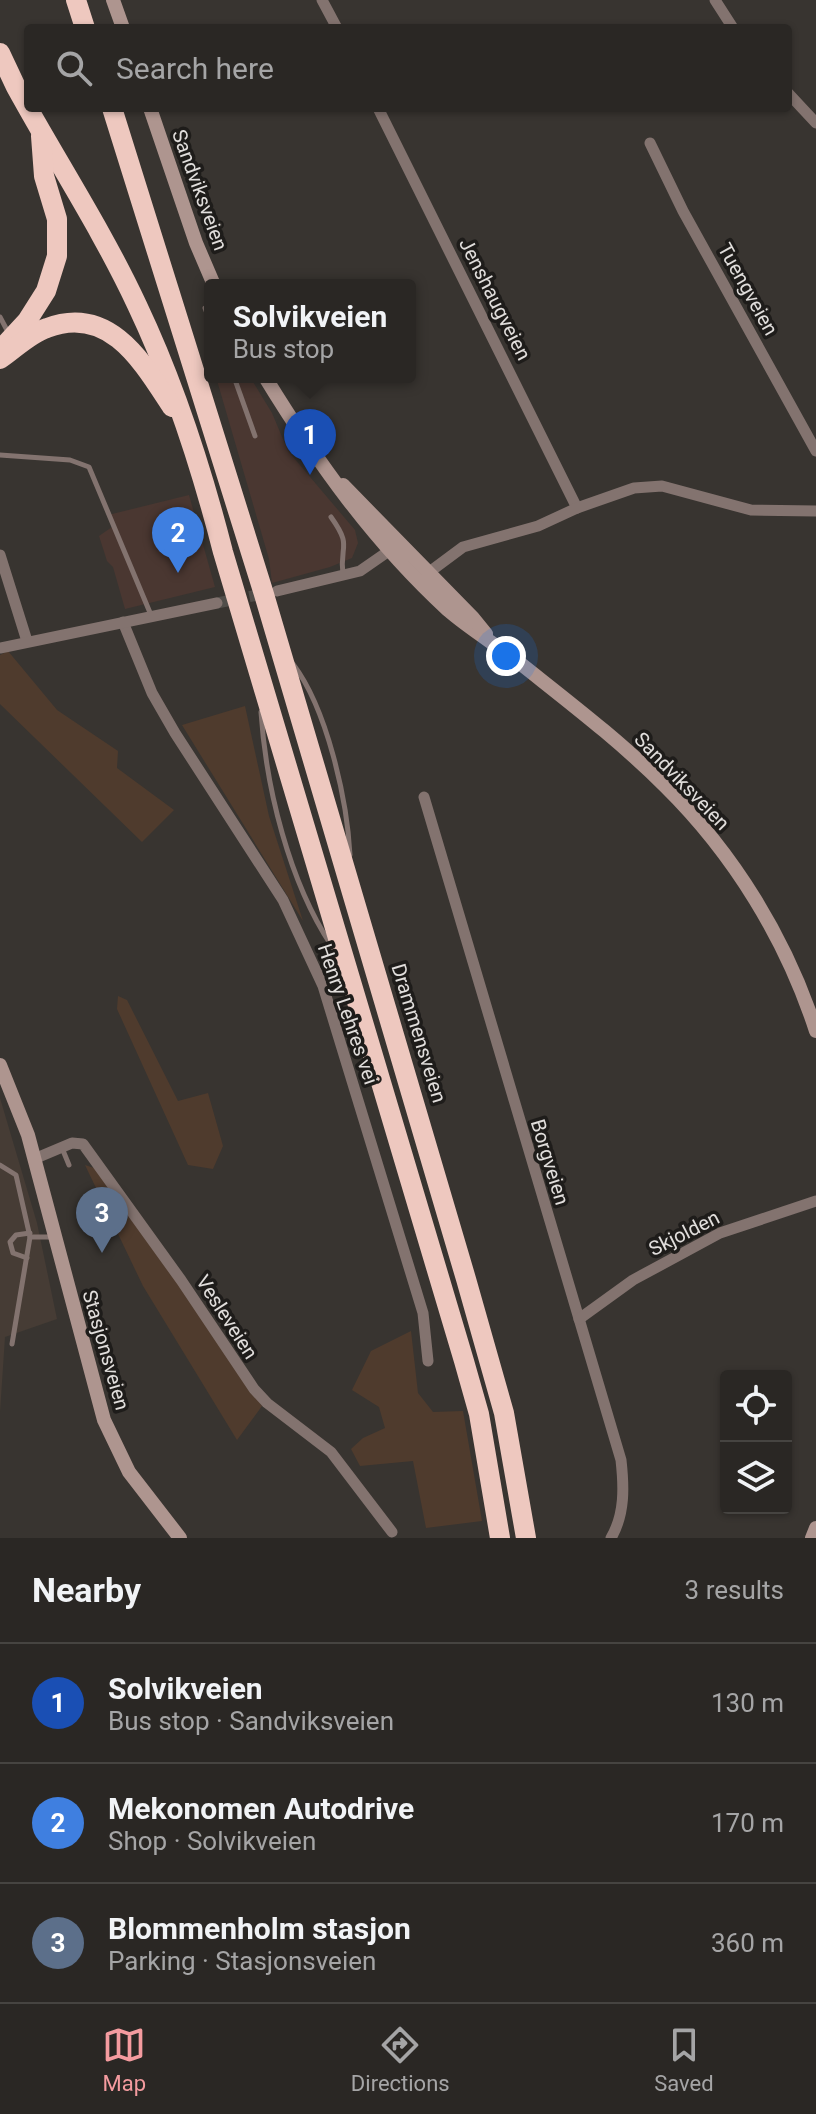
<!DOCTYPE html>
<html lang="en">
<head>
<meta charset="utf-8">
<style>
	:root { --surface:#2a2724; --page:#322f2c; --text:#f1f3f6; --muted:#a5a5a6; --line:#464441; --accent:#f49b9f }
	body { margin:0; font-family:Roboto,sans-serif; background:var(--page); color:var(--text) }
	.controls { position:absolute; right:24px; bottom:24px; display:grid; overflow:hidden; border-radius:8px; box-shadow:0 2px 6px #0004 }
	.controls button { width:72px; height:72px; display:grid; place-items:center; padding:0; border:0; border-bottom:2px solid var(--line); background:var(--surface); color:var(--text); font:40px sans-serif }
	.you { position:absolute; left:506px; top:656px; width:28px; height:28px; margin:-20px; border:6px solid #fff; border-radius:50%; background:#1a73e8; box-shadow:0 0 0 12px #1a73e833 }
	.badge { display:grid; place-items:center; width:52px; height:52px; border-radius:50%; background:var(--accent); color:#fff; font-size:26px; font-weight:700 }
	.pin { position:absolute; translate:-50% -66px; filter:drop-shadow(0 2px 4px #0008) }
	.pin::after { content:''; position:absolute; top:42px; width:28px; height:24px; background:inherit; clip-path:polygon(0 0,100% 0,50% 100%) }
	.popup { position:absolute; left:204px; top:279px; width:212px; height:104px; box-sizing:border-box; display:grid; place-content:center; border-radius:8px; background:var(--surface); filter:drop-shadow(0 2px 6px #0005); font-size:26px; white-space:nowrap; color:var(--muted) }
	.popup b { font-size:30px; color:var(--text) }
	.popup::after { content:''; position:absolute; left:50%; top:100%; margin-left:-16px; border:16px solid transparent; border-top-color:var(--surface) }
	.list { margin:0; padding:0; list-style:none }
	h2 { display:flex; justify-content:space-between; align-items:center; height:104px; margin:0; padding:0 32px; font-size:34px }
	h2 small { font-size:26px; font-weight:400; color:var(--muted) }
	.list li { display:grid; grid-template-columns:52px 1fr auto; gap:24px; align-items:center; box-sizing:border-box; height:120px; padding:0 32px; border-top:2px solid var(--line) }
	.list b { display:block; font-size:30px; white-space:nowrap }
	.list p { margin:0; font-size:26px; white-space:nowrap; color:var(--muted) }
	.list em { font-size:26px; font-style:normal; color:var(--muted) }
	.icon { flex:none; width:44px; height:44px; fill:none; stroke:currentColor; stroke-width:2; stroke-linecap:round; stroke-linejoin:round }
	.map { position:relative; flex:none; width:816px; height:1538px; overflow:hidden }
	.search { position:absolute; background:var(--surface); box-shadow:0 2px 6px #0004; left:24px; right:24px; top:24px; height:88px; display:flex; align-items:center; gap:20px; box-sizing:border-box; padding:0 28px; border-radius:8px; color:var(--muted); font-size:30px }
	.sheet { height:464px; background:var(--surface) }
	nav { display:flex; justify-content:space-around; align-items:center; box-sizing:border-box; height:112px; border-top:2px solid var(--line); background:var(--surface); font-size:22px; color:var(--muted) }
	nav a { display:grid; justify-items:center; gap:4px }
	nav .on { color:var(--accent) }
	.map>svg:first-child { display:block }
	.commercial { fill:#4a3731 }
	.built { fill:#463c35 }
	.green { fill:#4f3b2d }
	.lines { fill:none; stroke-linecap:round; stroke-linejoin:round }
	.street-tunnel { stroke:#514e4a; stroke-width:11; stroke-dasharray:11 5.5; stroke-linecap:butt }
	.lane { stroke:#83736f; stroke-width:5 }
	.street { stroke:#83736f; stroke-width:11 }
	.secondary { stroke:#ae958f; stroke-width:14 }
	.highway { stroke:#eec8bf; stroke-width:20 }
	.labels { text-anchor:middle; stroke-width:7; stroke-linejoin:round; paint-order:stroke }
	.street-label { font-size:20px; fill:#e1dedc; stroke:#1e1c1a }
</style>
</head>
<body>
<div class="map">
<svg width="816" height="1538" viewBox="0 0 816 1538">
	<rect width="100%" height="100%" fill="#383430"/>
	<!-- commercial -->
	<g class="commercial">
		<path d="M216,377H250L272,413L288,451L355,530L358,543L352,558L330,567L272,583L269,559Z"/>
		<path d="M189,495L215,587L125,609L113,567L107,561L99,536L112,527L108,515Z"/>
	</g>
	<!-- built -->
	<path class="built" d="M0,1098L37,1223L57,1319L5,1337L0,1412Z"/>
	<!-- green -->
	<g class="green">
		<path d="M8,651L57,710L118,751L117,768L174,810L142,842L0,704V655Z"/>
		<path d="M245,706L269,816L303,921L182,725Z"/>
		<path d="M118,996L127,1000L178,1101L208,1093L223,1146L213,1169L188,1165L117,1009Z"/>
		<path d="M85,1165L103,1171L262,1406L237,1440L143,1286Z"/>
		<path d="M411,1331L418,1393L433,1412L463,1411L482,1521L426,1528L413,1461L360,1466L351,1449L363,1438L385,1428L379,1407L352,1390L371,1351Z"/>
	</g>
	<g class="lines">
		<!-- street-tunnel -->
		<path class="street-tunnel" d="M217,603L268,593"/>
		<!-- lane -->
		<g class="lane">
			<path d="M205,308L210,321"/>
			<path d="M0,317L9,334"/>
			<path d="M234,377L255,436"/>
			<path d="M0,455L70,460L89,467L151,615"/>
			<path d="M331,517C353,548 339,544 343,575"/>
			<path d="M293,664C327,709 347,799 350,855"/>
			<path d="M261,712C266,788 289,881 331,945"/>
			<path d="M62,1148L69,1165"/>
			<path d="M0,1165L16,1175L30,1237L12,1344"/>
			<path d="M30,1237H53"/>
			<path d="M27,1258L13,1253L10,1242L16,1235L30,1233"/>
		</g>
		<!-- street -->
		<g class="street">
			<path d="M322,0L337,28"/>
			<path d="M715,0L733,28"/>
			<path d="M788,93L816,123"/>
			<path d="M378,108L577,508"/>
			<path d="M650,143L683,211L816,451"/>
			<path d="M0,555L27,641"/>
			<path d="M424,576L463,547L538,526L577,508L634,488L662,486L751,510L816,511"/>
			<path d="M277,591L360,571L396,546"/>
			<path d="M123,622L152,693L175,733L283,900L323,986L423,1313L428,1361"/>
			<path d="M0,648L217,603"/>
			<path d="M424,797L621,1460C624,1487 625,1514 611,1538"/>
			<path d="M34,1159L72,1143L83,1144L181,1280L254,1389L267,1403L331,1452L392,1532"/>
			<path d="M579,1319L633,1280L720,1233L816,1201"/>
		</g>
		<!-- secondary -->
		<g class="secondary">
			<path d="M113,0L123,28"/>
			<path d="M150,108L196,243L214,285"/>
			<path d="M265,377C317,462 374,542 448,610C471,630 497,645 521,664C570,703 620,741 665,786C734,854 786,939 816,1031"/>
			<path d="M343,485L473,618L486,634"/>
			<path d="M0,1065L28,1135L104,1420L129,1472L180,1538"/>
			<path d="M812,1538L816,1528"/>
		</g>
		<!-- highway -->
		<g class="highway">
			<path d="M76,0L85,28"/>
			<path d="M0,53L16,87C56,160 102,230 137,305C175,385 201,466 223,552L464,1361L479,1414L500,1538"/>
			<path d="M112,108L263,591L466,1279L504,1413L526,1538"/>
			<path d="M4,346L27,321L46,291L57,256V219L44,176L41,136"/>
			<path d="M0,359C15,349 29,334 47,328C110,304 143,363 172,407"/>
		</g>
	</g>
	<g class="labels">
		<!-- street labels -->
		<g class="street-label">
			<text transform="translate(200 190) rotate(70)" y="7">Sandviksveien</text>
			<text transform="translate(748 289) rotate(61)" y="7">Tuengveien</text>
			<text transform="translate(495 299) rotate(63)" y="7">Jenshaugveien</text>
			<text transform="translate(682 781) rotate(46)" y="7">Sandviksveien</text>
			<text transform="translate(348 1014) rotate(71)" y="7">Henry Lehres vei</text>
			<text transform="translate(419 1033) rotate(73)" y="7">Drammensveien</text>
			<text transform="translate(550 1162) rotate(73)" y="7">Borgveien</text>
			<text transform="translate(684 1233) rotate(-27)" y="7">Skjolden</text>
			<text transform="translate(227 1317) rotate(57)" y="7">Vesleveien</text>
			<text transform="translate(106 1350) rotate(74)" y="7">Stasjonsveien</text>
		</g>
	</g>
</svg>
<div class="controls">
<button><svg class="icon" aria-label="locate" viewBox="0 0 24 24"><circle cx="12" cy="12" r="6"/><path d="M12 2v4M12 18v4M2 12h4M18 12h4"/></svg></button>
<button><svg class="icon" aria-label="layers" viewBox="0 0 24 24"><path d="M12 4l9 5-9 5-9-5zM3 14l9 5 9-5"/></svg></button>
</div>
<div class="you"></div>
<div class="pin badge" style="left:310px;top:475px;background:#1a4fb4">1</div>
<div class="popup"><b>Solvikveien</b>Bus stop</div>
<div class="pin badge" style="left:178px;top:573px;background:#3f7fe0">2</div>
<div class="pin badge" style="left:102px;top:1253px;background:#5c6f8a">3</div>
<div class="search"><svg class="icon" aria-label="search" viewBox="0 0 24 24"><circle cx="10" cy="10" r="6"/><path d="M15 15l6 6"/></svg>Search here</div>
</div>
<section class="sheet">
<h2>Nearby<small>3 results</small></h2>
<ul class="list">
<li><span class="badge" style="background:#1a4fb4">1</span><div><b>Solvikveien</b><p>Bus stop · Sandviksveien</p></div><em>130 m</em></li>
<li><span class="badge" style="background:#3f7fe0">2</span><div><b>Mekonomen Autodrive</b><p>Shop · Solvikveien</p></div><em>170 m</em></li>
<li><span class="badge" style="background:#5c6f8a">3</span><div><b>Blommenholm stasjon</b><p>Parking · Stasjonsveien</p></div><em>360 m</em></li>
</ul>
</section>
<nav>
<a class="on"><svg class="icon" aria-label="map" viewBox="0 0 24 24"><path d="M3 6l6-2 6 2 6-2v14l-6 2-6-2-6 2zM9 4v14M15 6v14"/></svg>Map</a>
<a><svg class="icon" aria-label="directions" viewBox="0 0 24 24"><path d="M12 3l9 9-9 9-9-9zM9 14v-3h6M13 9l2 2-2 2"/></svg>Directions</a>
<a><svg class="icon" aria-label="saved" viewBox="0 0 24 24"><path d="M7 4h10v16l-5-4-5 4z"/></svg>Saved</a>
</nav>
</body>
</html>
